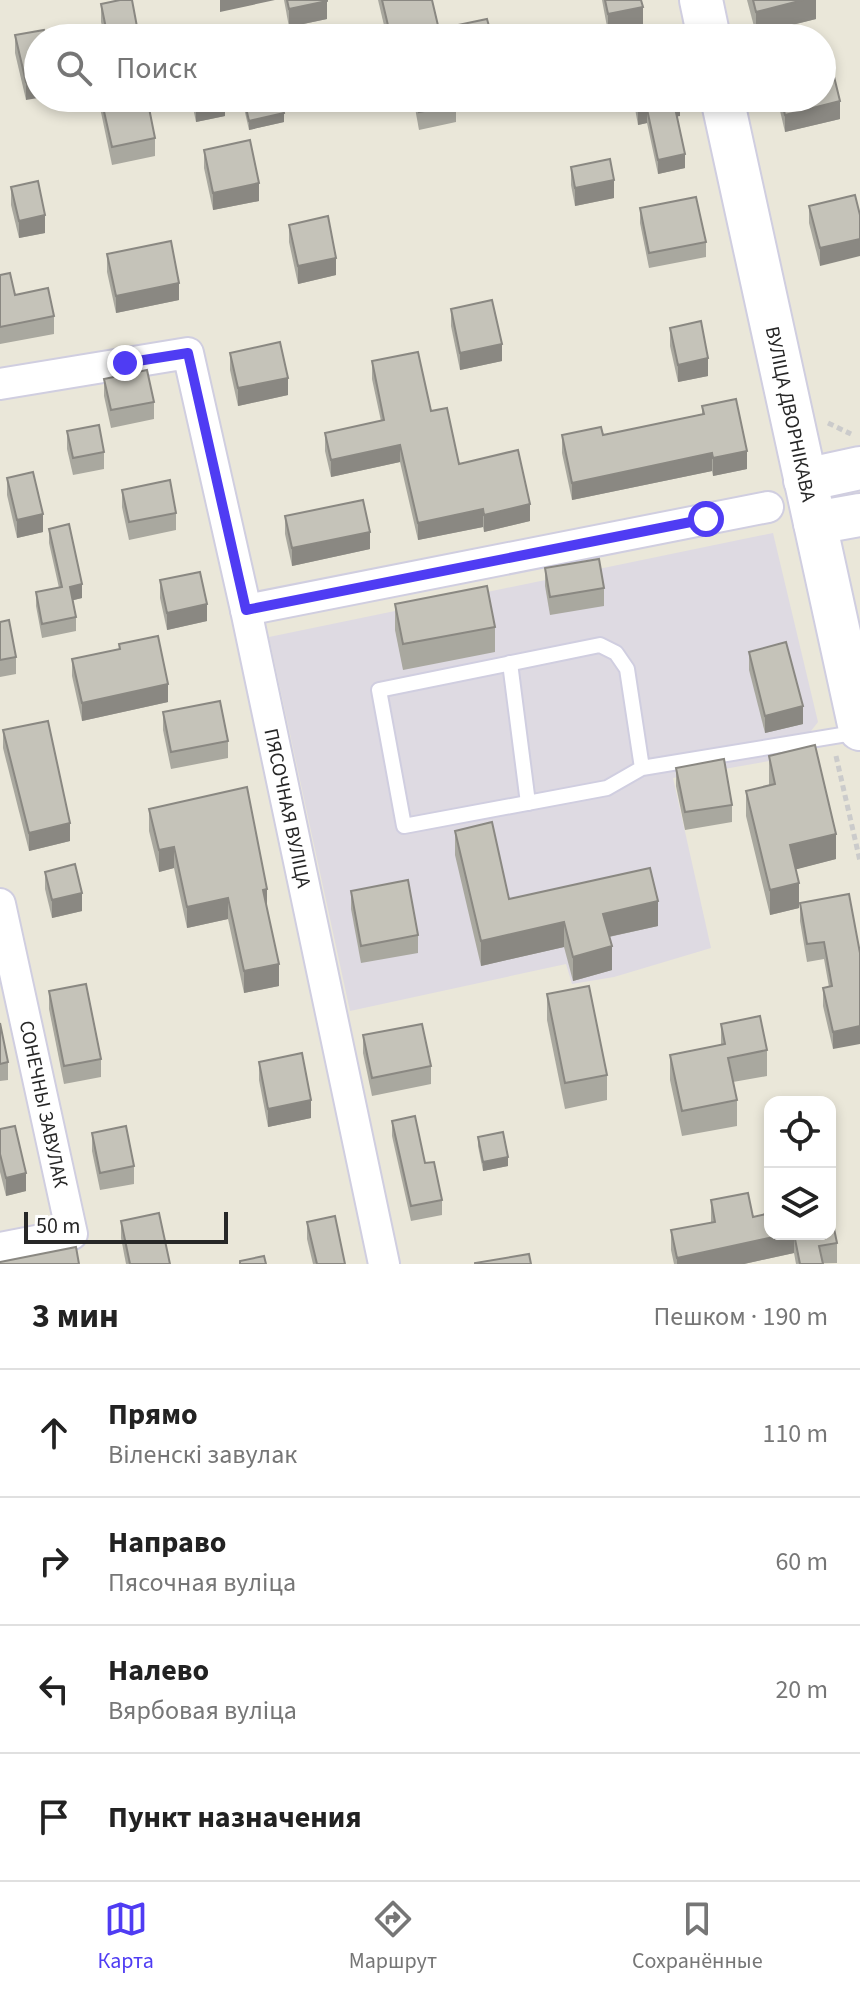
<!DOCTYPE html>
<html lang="ru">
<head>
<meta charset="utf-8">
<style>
	:root { --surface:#fff; --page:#f2f2f2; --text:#222; --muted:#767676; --line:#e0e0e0; --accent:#4f3cf3 }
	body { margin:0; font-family:"Source Sans 3",sans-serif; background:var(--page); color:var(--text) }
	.controls { position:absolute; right:24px; bottom:24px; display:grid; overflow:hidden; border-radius:16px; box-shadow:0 4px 12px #0003 }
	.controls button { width:72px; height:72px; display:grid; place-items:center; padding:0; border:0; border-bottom:2px solid var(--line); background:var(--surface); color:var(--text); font:40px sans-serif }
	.scale { position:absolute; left:24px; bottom:20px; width:204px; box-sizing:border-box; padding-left:8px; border:4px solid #272727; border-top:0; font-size:22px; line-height:28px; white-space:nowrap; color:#272727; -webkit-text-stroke:6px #fff; paint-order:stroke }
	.stop { position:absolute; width:24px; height:24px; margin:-18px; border:6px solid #4f3cf3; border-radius:50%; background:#fff }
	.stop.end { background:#4f3cf3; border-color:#fff; box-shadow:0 2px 8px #0008 }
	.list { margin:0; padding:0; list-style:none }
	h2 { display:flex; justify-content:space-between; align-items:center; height:104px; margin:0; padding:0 32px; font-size:34px }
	h2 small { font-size:26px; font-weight:400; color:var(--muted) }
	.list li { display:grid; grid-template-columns:52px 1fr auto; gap:24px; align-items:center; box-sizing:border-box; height:128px; padding:0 32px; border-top:2px solid var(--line) }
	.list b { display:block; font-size:30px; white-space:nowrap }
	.list p { margin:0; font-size:26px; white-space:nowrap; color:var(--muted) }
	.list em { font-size:26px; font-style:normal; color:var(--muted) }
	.icon { flex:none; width:44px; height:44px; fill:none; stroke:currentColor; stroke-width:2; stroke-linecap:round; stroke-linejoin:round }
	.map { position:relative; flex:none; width:860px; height:1264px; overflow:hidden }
	.search { position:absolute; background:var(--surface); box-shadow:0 4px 12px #0003; left:24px; right:24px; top:24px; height:88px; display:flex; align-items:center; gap:20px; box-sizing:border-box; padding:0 28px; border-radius:44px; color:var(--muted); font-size:30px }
	.sheet { height:616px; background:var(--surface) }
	nav { display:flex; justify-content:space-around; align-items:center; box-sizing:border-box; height:112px; border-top:2px solid var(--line); background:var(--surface); font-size:22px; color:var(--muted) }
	nav a { display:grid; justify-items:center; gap:4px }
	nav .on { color:var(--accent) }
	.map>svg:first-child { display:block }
	.industrial { fill:#dedae2 }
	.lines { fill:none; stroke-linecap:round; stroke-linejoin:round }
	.lane-casing { stroke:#d0cee0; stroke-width:18 }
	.street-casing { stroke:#d0cee0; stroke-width:34 }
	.secondary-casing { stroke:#d0cee0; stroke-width:46 }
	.path { stroke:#cbcbcb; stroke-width:5; stroke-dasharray:6 4; stroke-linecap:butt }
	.lane { stroke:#fff; stroke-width:14 }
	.street { stroke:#fff; stroke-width:30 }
	.secondary { stroke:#fff; stroke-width:42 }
	.wall { fill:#a9a89f }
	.shaded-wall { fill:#8a8882 }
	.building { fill:#c5c3b9; stroke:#8a8882; stroke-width:2 }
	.route { stroke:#4f3cf3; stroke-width:10 }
	.labels { text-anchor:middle; stroke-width:8; stroke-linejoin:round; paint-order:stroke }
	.street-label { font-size:20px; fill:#272727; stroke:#fff }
</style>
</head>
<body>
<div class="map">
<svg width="860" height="1264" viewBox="0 0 860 1264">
	<rect width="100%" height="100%" fill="#eae7d9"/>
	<!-- industrial -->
	<path class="industrial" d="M773,533L818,722L811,731L815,753L673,778L711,948L614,977L572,984L566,964L350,1011L269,637Z"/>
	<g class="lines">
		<defs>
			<g id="lane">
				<path d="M510,663L528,803"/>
				<path d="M642,768L627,669L616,653L600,645L379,690L404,826L607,788L642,768L860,732"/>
			</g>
			<g id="street">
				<path d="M0,384L188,353L246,610L384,1264"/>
				<path d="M246,610L768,507"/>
				<path d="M0,904L72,1234L0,1248"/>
			</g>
			<g id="secondary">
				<path d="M701,0L709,38"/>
				<path d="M722,98L860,729"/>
				<path d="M805,480L860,468"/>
				<path d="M815,523L860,515"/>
			</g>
		</defs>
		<!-- lane casing -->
		<use href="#lane" class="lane-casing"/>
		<!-- street casing -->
		<use href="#street" class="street-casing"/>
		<!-- secondary casing -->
		<use href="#secondary" class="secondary-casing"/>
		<!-- path -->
		<g class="path">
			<path d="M828,423L851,434"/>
			<path d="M836,756L860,861"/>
		</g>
		<!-- lane -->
		<use href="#lane" class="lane"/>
		<!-- street -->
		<use href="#street" class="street"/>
		<!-- secondary -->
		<use href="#secondary" class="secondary"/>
	</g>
	<!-- wall -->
	<g class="wall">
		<path d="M284,0H327V19L289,27Z"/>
		<path d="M378,0H432L440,38H387Z"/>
		<path d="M602,0H641L643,24L608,32Z"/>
		<path d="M747,0H816V19L756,34Z"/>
		<path d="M101,4L138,32V38H105L101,22Z"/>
		<path d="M44,30L26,100L15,53V35Z"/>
		<path d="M98,98H147L155,138V156L112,165Z"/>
		<path d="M191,98H225V116L196,122Z"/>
		<path d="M415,98H455L456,105V122L419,130L415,108Z"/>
		<path d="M633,98H679L680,116H677L685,168L658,174L647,123L638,125Z"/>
		<path d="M777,98H822L840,119L785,132Z"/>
		<path d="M244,99L284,122L249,130L244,108Z"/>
		<path d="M204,150L259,201L213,210L204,168Z"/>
		<path d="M571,167L614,198L575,206L571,185Z"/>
		<path d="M11,187L45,233L19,238L11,205Z"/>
		<path d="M855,195L820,266L809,223V206Z"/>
		<path d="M640,208L706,242V257L649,268L640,223Z"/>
		<path d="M289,225L336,275L298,284L289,242Z"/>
		<path d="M107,254L179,300L116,313L107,272Z"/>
		<path d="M0,275L15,295L54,316V334L0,344Z"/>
		<path d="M451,309L502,361L460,370L451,326Z"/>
		<path d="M670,328L708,376L678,382L670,346Z"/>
		<path d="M230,353L288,395L238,406L230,370Z"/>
		<path d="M372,361L431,411L459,464L530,521L484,532L483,527L418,540L400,462L331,477L325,451V433L381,421L372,379Z"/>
		<path d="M104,379L154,402V419L111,428L104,396Z"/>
		<path d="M702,406L747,469L713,476L712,471L572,500L562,453V435H603L702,414Z"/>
		<path d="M67,431L104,452V469L73,475L67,449Z"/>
		<path d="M7,478L43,532L17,538L7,495Z"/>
		<path d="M122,490L176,513V530L129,540L122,507Z"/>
		<path d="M285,516L370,549L292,566L285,534Z"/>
		<path d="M49,529L82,598L73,600L76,617V631L42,638L36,606V592L59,588L49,543Z"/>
		<path d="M545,568L604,588V606L550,615L545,586Z"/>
		<path d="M160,580L207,621L167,630L160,598Z"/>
		<path d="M395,604L495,627V652L403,670L395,630Z"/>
		<path d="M0,622L16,657V674L0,677Z"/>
		<path d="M119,644L168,702L82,721L72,676V659L119,649Z"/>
		<path d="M749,652L803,724L765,733L749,670Z"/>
		<path d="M163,712L228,741V758L171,769L163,730Z"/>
		<path d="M3,730L70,841L29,851L3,748Z"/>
		<path d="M769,756L836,859L796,869L799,908L770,915L746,816V791L769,785Z"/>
		<path d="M676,768L732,805V822L685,830L676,786Z"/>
		<path d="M149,809L267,910L279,986L244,993L228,919L187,928L174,868L159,872L149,831Z"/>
		<path d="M455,831L509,899L658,926L609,937L612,970L573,981L564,947L481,966L455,855Z"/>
		<path d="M45,872L82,911L52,918L45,889Z"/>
		<path d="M351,891L418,935V953L361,963L351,909Z"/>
		<path d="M849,894L833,1049L823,1006V988L829,987L824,959L807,962L800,921V903Z"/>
		<path d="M49,991L101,1059V1077L64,1084L49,1009Z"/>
		<path d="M547,994L607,1075V1100L565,1109L547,1020Z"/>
		<path d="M0,1023L8,1062V1080L0,1081Z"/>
		<path d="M721,1024L767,1050V1076L733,1082L737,1100V1126L682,1136L670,1080V1055L721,1045Z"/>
		<path d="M363,1035L431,1066V1084L372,1096L363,1053Z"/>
		<path d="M259,1062L311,1118L268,1127L259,1080Z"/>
		<path d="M392,1121L425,1163L442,1200V1215L411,1221L392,1136Z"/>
		<path d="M0,1129L26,1191L6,1196L0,1172Z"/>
		<path d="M92,1133L134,1166V1184L100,1190L92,1151Z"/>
		<path d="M478,1137L508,1166L483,1171L478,1146Z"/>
		<path d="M711,1200L753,1217L830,1234L837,1243V1263L796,1264L794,1253L744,1264H674L671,1250V1230L711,1223Z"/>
		<path d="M121,1221L170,1264H126L121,1238Z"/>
		<path d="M307,1222L345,1264H313L307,1239Z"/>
	</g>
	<!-- shaded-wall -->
	<g class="shaded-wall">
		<path d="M220,0H275L220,12Z"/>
		<path d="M803,0H816V19L756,34V12Z"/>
		<path d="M327,1V19L289,27V9Z"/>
		<path d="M643,7V24L608,32V14Z"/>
		<path d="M440,34V38H419Z"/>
		<path d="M38,80V98L26,100V82Z"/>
		<path d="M225,98V116L196,122V105Z"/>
		<path d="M324,98H358V99L324,106Z"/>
		<path d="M840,101V119L785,132V115Z"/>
		<path d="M680,102V116L674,117V103Z"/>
		<path d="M647,109V123L638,125V110Z"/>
		<path d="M284,113V122L249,130V121Z"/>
		<path d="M685,154V168L658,174V160Z"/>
		<path d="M614,180V198L575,206V188Z"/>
		<path d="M259,183V201L213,210V193Z"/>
		<path d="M45,215V233L19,238V221Z"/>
		<path d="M860,239V256L820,266V248Z"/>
		<path d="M336,258V275L298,284V266Z"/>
		<path d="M179,283V300L116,313V296Z"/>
		<path d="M502,344V361L460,370V353Z"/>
		<path d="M708,358V376L678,382V365Z"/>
		<path d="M288,378V395L238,406V388Z"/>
		<path d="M400,445V462L331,477V460Z"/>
		<path d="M747,451V469L713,476V458Z"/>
		<path d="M712,453V471L572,500V483Z"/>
		<path d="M530,504V521L484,532V515Z"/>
		<path d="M483,509V527L418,540V523Z"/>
		<path d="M43,514V532L17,538V520Z"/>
		<path d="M370,532V549L292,566V548Z"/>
		<path d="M82,584V598L70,601V587Z"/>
		<path d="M207,604V621L167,630V613Z"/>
		<path d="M168,684V702L82,721V703Z"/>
		<path d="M803,706V724L765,733V716Z"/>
		<path d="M70,823V841L29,851V833Z"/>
		<path d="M836,834V859L790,871V845Z"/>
		<path d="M174,847V868L159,872V850Z"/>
		<path d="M799,883V908L770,915V890Z"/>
		<path d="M267,889V910L263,890Z"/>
		<path d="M82,893V911L52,918V900Z"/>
		<path d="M228,898V919L187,928V907Z"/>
		<path d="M658,901V926L603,938V914Z"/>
		<path d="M564,922V947L481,966V941Z"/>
		<path d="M612,946V970L573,981V957Z"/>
		<path d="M279,964V986L244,993V971Z"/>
		<path d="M860,1026V1044L833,1049V1032Z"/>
		<path d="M311,1100V1118L268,1127V1109Z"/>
		<path d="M508,1157V1166L483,1171V1162Z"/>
		<path d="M26,1173V1191L6,1196V1178Z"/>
		<path d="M787,1234H794V1253L744,1264H677V1258Z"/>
	</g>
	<!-- building -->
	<g class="building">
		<path d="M120,0H132L138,32L134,33V38H108L101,4Z"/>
		<path d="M287,0H327V1L289,9Z"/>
		<path d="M382,0H432L440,34L419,38H391Z"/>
		<path d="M605,0H641L643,7L608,14Z"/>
		<path d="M753,0H803L756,12Z"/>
		<path d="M487,19L492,37L519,31L520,38H461L458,25Z"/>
		<path d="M44,30L46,38H38V80L26,82L15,35Z"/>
		<path d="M210,31L211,38H182V37Z"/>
		<path d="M828,52L840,101L785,115L781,98H822V54Z"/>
		<path d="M101,98H147L155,138L112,147Z"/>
		<path d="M195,98H225L196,105Z"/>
		<path d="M281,98L284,113L249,121L244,99Z"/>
		<path d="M416,98H455L456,105L419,112Z"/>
		<path d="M636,98H679L680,102L674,103L685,154L658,160L647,109L638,110Z"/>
		<path d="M250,140L259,183L213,193L204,150Z"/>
		<path d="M610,159L614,180L575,188L571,167Z"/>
		<path d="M38,181L45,215L19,221L11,187Z"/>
		<path d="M855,195L860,215V239L820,248L809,206Z"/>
		<path d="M696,197L706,242L649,253L640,208Z"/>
		<path d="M328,216L336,258L298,266L289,225Z"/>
		<path d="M171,241L179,283L116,296L107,254Z"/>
		<path d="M10,273L15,295L48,288L54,316L0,327V275Z"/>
		<path d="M492,300L502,344L460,353L451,309Z"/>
		<path d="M701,321L708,358L678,365L670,328Z"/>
		<path d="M280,342L288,378L238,388L230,353Z"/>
		<path d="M418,352L431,411L447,408L459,464L518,450L530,504L484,515L483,509L418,523L400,445L331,460L325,433L384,420L372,361Z"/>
		<path d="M147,370L154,402L111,410L104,379Z"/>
		<path d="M736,399L747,451L713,458L712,453L572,483L562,435L601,427L603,435L704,414L702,406Z"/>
		<path d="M99,425L104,452L73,458L67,431Z"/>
		<path d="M33,472L43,514L17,520L7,478Z"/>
		<path d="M170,480L176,513L129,522L122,490Z"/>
		<path d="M363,500L370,532L292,548L285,516Z"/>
		<path d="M69,524L82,584L70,587L76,617L42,624L36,592L62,587L49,529Z"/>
		<path d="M599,559L604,588L550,597L545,568Z"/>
		<path d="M200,572L207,604L167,613L160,580Z"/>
		<path d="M487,586L495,627L403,644L395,604Z"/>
		<path d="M9,620L16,657L0,660V622Z"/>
		<path d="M158,636L168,684L82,703L72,659L120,649L119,644Z"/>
		<path d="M786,642L803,706L765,716L749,652Z"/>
		<path d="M220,701L228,741L171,752L163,712Z"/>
		<path d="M48,721L70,823L29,833L3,730Z"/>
		<path d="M815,745L836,834L790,845L799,883L770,890L746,791L775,784L769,756Z"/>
		<path d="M724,759L732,805L685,812L676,768Z"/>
		<path d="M247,787L267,889L263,890L279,964L244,971L228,898L187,907L174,847L159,850L149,809Z"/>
		<path d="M492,822L509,899L650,868L658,901L603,914L612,946L573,957L564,922L481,941L455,831Z"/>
		<path d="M75,864L82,893L52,900L45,872Z"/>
		<path d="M408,880L418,935L361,946L351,891Z"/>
		<path d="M849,894L860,953V1026L833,1032L823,988L832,986L824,942L807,944L800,903Z"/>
		<path d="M86,984L101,1059L64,1066L49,991Z"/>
		<path d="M589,986L607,1075L565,1083L547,994Z"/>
		<path d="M760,1016L767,1050L728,1058L737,1100L682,1111L670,1055L725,1044L721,1024Z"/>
		<path d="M0,1023L8,1062L0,1064Z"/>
		<path d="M422,1024L431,1066L372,1078L363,1035Z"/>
		<path d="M302,1053L311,1100L268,1109L259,1062Z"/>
		<path d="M415,1116L425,1163L434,1162L442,1200L411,1206L392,1121Z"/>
		<path d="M15,1126L26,1173L6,1178L0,1154V1129Z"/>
		<path d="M126,1126L134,1166L100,1173L92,1133Z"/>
		<path d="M503,1132L508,1157L483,1162L478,1137Z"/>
		<path d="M748,1193L753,1217L770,1213V1234H787L677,1258L671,1230L715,1222L711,1200Z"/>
		<path d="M830,1209L837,1243L819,1246L823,1264H800L794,1234H830Z"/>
		<path d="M159,1213L170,1264H130L121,1221Z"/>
		<path d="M335,1216L345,1264H317L307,1222Z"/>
		<path d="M76,1247L79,1264H0V1262Z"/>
		<path d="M529,1254L531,1264H475V1263Z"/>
		<path d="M264,1256L266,1264H240V1261Z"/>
	</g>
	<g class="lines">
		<!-- route -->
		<path class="route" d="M125,363L188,353L246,610L706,519"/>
	</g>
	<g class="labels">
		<!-- street labels -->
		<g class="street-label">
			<text transform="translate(791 414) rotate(78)" y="7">ВУЛІЦА ДВОРНІКАВА</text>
			<text transform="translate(288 808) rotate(78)" y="7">ПЯСОЧНАЯ ВУЛІЦА</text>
			<text transform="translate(44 1104) rotate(78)" y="7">СОНЕЧНЫ ЗАВУЛАК</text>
		</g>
	</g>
</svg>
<div class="controls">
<button><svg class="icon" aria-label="locate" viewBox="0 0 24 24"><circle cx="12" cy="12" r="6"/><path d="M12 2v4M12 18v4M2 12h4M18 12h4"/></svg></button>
<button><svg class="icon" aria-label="layers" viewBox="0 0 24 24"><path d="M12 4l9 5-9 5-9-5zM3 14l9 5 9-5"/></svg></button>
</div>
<div class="scale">50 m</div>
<div class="stop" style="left:706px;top:519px"></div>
<div class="stop end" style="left:125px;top:363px"></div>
<div class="search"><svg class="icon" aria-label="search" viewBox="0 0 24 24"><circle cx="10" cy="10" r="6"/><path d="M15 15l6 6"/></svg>Поиск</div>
</div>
<section class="sheet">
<h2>3 мин<small>Пешком · 190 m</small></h2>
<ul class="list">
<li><svg class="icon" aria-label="ahead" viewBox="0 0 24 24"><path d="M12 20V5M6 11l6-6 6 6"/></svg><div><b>Прямо</b><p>Віленскі завулак</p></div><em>110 m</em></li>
<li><svg class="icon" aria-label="right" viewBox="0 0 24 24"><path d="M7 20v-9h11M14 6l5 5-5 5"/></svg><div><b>Направо</b><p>Пясочная вуліца</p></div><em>60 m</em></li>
<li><svg class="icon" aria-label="left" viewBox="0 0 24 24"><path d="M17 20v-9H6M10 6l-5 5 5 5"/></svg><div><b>Налево</b><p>Вярбовая вуліца</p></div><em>20 m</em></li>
<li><svg class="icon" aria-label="arrive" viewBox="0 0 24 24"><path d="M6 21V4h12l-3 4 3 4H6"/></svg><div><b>Пункт назначения</b></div></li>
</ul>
</section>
<nav>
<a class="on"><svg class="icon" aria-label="map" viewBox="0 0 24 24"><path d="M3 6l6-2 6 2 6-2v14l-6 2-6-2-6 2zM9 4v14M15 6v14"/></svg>Карта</a>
<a><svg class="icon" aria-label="directions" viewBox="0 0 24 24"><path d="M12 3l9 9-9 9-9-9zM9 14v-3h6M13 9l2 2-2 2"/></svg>Маршрут</a>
<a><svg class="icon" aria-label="saved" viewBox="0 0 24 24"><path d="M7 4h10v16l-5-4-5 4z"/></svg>Сохранённые</a>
</nav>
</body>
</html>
